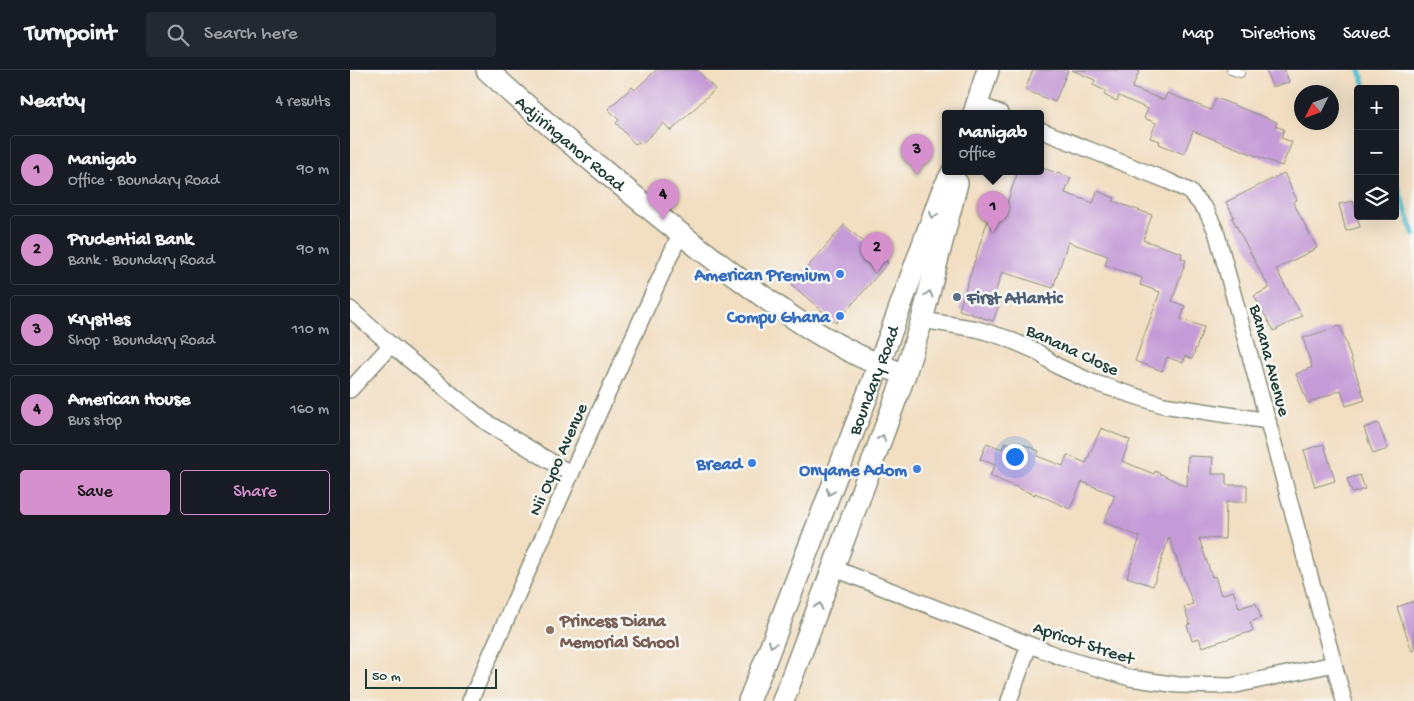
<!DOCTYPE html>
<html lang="en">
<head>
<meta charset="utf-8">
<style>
	:root { --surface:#171b24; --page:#242831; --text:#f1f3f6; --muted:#9ea1a6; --line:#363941; --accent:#d690ce }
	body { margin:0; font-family:"Gochi Hand",sans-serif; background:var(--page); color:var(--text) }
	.controls { position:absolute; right:15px; top:15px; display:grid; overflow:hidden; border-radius:5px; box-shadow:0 5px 20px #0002 }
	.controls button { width:45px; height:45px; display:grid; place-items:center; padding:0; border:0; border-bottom:1px solid var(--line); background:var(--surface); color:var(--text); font:25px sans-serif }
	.compass { position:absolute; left:944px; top:15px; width:45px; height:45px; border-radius:50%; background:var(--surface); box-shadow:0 5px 20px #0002; rotate:228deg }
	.scale { position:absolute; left:15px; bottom:12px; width:132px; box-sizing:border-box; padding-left:5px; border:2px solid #1f3d34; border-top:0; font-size:14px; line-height:18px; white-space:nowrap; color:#1f3d34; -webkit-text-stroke:4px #f6f6f2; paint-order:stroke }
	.you { position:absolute; left:664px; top:386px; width:18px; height:18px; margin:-12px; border:4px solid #fff; border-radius:50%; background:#1a73e8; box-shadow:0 0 0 8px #1a73e833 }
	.badge { display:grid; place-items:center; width:32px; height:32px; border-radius:50%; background:var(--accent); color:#111; font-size:16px; font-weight:700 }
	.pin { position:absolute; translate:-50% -41px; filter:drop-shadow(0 1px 2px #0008) }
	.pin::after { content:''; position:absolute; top:26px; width:18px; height:15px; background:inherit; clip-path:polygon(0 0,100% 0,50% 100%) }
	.popup { position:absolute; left:592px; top:40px; width:102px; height:65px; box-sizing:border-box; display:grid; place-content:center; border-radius:5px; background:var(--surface); filter:drop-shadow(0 1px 4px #0005); font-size:16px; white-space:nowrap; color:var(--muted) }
	.popup b { font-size:19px; color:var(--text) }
	.popup::after { content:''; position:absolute; left:50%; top:100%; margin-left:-10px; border:10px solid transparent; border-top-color:var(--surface) }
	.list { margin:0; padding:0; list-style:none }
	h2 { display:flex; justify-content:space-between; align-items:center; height:65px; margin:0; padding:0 20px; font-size:21px }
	h2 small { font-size:16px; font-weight:400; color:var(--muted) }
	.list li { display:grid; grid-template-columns:32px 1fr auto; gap:15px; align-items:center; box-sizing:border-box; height:70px; margin:0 10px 10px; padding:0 10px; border:1px solid var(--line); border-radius:5px }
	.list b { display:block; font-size:19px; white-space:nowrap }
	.list p { margin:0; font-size:16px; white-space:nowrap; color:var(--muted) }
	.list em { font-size:16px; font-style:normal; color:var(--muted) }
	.actions { display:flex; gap:10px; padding:15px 20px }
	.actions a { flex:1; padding:11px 0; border:1px solid var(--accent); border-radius:5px; text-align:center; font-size:18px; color:var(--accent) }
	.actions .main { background:var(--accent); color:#111 }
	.icon { flex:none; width:28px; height:28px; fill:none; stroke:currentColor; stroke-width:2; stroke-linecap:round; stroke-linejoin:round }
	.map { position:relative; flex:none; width:1064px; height:631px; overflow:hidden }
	header { display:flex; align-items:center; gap:30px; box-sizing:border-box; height:70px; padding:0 25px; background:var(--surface); border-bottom:1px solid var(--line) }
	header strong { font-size:24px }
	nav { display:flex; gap:28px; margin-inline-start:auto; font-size:18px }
	.search { width:350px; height:45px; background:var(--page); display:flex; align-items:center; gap:12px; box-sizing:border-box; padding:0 18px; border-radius:5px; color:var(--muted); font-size:19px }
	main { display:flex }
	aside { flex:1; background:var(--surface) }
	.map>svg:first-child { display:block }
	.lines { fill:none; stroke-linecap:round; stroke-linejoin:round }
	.stream { stroke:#57c2d1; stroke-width:5 }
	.building { fill:#c49bd7 }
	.lane-casing { stroke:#888e7a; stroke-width:10 }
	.street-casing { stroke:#888e7a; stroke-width:18 }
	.secondary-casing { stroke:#888e7a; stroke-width:24 }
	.lane { stroke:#fff; stroke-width:8 }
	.street { stroke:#fff; stroke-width:15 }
	.secondary { stroke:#fff; stroke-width:21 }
	.oneway { stroke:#8f9e9a }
	.shop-dot { fill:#3f7fe0; stroke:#f6f6f2; stroke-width:2 }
	.service-dot { fill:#5c6f8a; stroke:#f6f6f2; stroke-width:2 }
	.education-dot { fill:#8d6e63; stroke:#f6f6f2; stroke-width:2 }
	.labels { text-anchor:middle; stroke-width:5; stroke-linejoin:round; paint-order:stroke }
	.street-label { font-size:18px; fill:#1f3d34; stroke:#f6f6f2 }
	.shop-label { font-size:18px; font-weight:bold; fill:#366cbe; stroke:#f6f6f2; text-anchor:end }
	.service-label { font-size:18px; font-weight:bold; fill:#4e5e75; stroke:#f6f6f2; text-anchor:start }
	.education-label { font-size:18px; font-weight:bold; fill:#785e54; stroke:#f6f6f2; text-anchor:start }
</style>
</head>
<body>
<header>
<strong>Turnpoint</strong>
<div class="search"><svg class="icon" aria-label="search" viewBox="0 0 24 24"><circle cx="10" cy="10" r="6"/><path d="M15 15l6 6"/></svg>Search here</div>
<nav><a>Map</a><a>Directions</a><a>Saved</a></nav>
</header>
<main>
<aside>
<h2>Nearby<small>4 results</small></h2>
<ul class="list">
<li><span class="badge">1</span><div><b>Manigab</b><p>Office · Boundary Road</p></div><em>90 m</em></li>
<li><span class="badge">2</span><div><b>Prudential Bank</b><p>Bank · Boundary Road</p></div><em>90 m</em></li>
<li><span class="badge">3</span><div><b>Krystles</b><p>Shop · Boundary Road</p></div><em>110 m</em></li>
<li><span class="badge">4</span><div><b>American House</b><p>Bus stop</p></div><em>160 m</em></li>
</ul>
<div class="actions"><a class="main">Save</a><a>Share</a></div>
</aside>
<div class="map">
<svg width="1064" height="631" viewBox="0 0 1064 631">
	<rect width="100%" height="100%" fill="#f6f6f2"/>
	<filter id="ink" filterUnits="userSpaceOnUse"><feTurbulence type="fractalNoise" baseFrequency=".02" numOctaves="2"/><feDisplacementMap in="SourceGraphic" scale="10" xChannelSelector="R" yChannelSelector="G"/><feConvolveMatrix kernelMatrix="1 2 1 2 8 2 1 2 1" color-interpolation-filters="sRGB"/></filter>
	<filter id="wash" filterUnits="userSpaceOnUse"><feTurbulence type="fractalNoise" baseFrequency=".0096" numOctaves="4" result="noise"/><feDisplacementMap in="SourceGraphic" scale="20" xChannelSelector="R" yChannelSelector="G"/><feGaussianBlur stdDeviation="1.12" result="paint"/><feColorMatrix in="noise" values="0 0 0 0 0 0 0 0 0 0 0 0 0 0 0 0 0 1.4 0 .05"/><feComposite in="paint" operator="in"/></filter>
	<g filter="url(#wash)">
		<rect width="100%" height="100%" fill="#f2dec1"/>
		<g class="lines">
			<!-- stream -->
			<g class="stream">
				<path d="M1010,0L1016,19"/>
				<path d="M1045,108L1064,165"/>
			</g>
		</g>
		<g id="blocks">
			<!-- building -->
			<g class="building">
				<path d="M306,0H347L365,19L321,61L314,53L291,74L289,72L285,74L266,53L269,50L258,39L282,17L285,20Z"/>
				<path d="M683,0H718L705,32L675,20Z"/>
				<path d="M722,0H790L782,18L814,30L817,23L861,40L866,28L927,52L925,56L934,59L931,68L942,72L932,96L843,61L834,84L809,74L810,71L800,68L806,53L794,48L798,39L769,26L767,31L754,25L756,21L743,15L745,10Z"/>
				<path d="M916,0H935L939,12L922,17Z"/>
				<path d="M690,97L721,108L715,123L743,133L747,121L765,128L763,131L802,145L793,170L832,183L831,188L836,190L822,231L835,236L831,249L854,257L842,289L835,286L833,293L817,287L812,301L785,291L810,222L790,215L792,208L755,195L758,186L718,172L703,218L652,202L643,229L650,232L643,251L609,240L639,146L651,150L668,101H690Z"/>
				<path d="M934,103L947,130L943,132L967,178L926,199L952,246L924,261L904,226L919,218L882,148L884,147L876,132Z"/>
				<path d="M1003,131L1010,157L996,161L989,134Z"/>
				<path d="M494,155L538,193L486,253L442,215Z"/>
				<path d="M990,256L1015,330L996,336L991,320L958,333L946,304L962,297L953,268Z"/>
				<path d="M1028,353L1038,379L1023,384L1014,358Z"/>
				<path d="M751,358L780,370L772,391L804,404L805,401L837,417L838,386L863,387L862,404H876V415H897V432H876L875,469L849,468L862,507L865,506L871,525L883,521L889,538L906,533L911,548L900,552L903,561L852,577L849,568L842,570L837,555L840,554L834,537L843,534L819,467L803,516L777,507L790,467L754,452L765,425L732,412L720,439L685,423V425L640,406L645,395L630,389L637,373L652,379L655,372L666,376L668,372L689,381L687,386L713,396L717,385L736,393Z"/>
				<path d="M974,374L985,411L965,417L954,380Z"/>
				<path d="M1010,405L1015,419L1002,423L997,409Z"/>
				<path d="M1064,531V581H1062L1047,537Z"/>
			</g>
		</g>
	</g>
	<g filter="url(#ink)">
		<use href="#blocks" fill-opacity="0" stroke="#888e7a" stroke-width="1"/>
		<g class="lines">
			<defs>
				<path id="lane" d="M881,0L890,3"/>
				<g id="street">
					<path d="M627,34L650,43"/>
					<path d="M690,60L818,111L839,121L856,140L866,161L994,631"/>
					<path d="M0,239L41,275L136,352L221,404"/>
					<path d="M572,250L627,259L656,268L686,281L707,296L742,312L813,335L918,351"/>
					<path d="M0,320L41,275"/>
					<path d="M483,498L711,587L780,608L828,615L881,616L984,594"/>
					<path d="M120,631L221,404L330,164"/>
					<path d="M659,631L679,575"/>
				</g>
				<g id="secondary">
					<path id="s1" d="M137,0C175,35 214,68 254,101C288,129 322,158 357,184C415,229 474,275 543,300"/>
					<path d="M624,43L638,0"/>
					<path id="s2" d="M399,631L416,589L529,295L592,122L603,101"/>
					<path d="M433,631L500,453L555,304L572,250L607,113"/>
				</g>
			</defs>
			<!-- lane casing -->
			<use href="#lane" class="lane-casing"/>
			<!-- street casing -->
			<use href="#street" class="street-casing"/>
			<!-- secondary casing -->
			<use href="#secondary" class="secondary-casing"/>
			<!-- lane -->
			<use href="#lane" class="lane"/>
			<!-- street -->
			<use href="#street" class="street"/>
			<!-- secondary -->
			<use href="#secondary" class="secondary"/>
		</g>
		<!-- one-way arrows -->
		<defs><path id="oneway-chevron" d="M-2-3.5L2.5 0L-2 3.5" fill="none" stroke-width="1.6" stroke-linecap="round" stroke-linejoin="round" transform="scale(1.25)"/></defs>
		<g class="oneway">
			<use href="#oneway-chevron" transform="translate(583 145) rotate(110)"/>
			<use href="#oneway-chevron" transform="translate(579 224) rotate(-75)"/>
			<use href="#oneway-chevron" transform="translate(532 368) rotate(-70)"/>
			<use href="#oneway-chevron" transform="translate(480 422) rotate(111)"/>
			<use href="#oneway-chevron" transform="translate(469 536) rotate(-70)"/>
			<use href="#oneway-chevron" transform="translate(422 574) rotate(111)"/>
		</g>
	</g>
	<!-- markers -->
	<g class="shop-dot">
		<circle cx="490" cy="204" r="5"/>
		<circle cx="490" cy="246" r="5"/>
		<circle cx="402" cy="393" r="5"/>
		<circle cx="567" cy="399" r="5"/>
	</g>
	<circle class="service-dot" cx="607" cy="227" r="5"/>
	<circle class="education-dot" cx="200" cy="560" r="5"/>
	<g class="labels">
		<!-- street labels -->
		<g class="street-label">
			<text dy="6" stroke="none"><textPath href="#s1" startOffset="111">Adjiringanor Road</textPath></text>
			<text transform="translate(723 279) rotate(25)" y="6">Banana Close</text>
			<text transform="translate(921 290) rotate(75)" y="6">Banana Avenue</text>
			<text dy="6" stroke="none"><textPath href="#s2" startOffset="344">Boundary Road</textPath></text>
			<text transform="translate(207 389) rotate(-66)" y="6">Nii Oyoo Avenue</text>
			<text transform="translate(734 572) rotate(18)" y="6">Apricot Street</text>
		</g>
		<!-- shop labels -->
		<g class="shop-label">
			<text x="480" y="210">American Premium</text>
			<text x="480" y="252">Compu Ghana</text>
			<text x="392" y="399">Bread</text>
			<text x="557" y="405">Onyame Adom</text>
		</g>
		<!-- service labels -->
		<g class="service-label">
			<text x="617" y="233">First Atlantic</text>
		</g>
		<!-- education labels -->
		<g class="education-label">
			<text x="210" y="556">Princess Diana<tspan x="210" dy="21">Memorial School</tspan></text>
		</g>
	</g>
</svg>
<div class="controls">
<button>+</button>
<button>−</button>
<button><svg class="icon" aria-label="layers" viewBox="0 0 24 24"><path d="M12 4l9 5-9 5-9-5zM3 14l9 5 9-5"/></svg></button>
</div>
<svg class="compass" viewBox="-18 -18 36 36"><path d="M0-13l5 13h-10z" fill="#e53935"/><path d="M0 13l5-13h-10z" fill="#9ea1a6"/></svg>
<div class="scale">50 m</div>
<div class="you"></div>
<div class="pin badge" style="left:643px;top:162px">1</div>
<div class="popup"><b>Manigab</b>Office</div>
<div class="pin badge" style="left:527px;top:203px">2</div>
<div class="pin badge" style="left:567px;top:105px">3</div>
<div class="pin badge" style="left:313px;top:150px">4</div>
</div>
</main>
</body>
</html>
